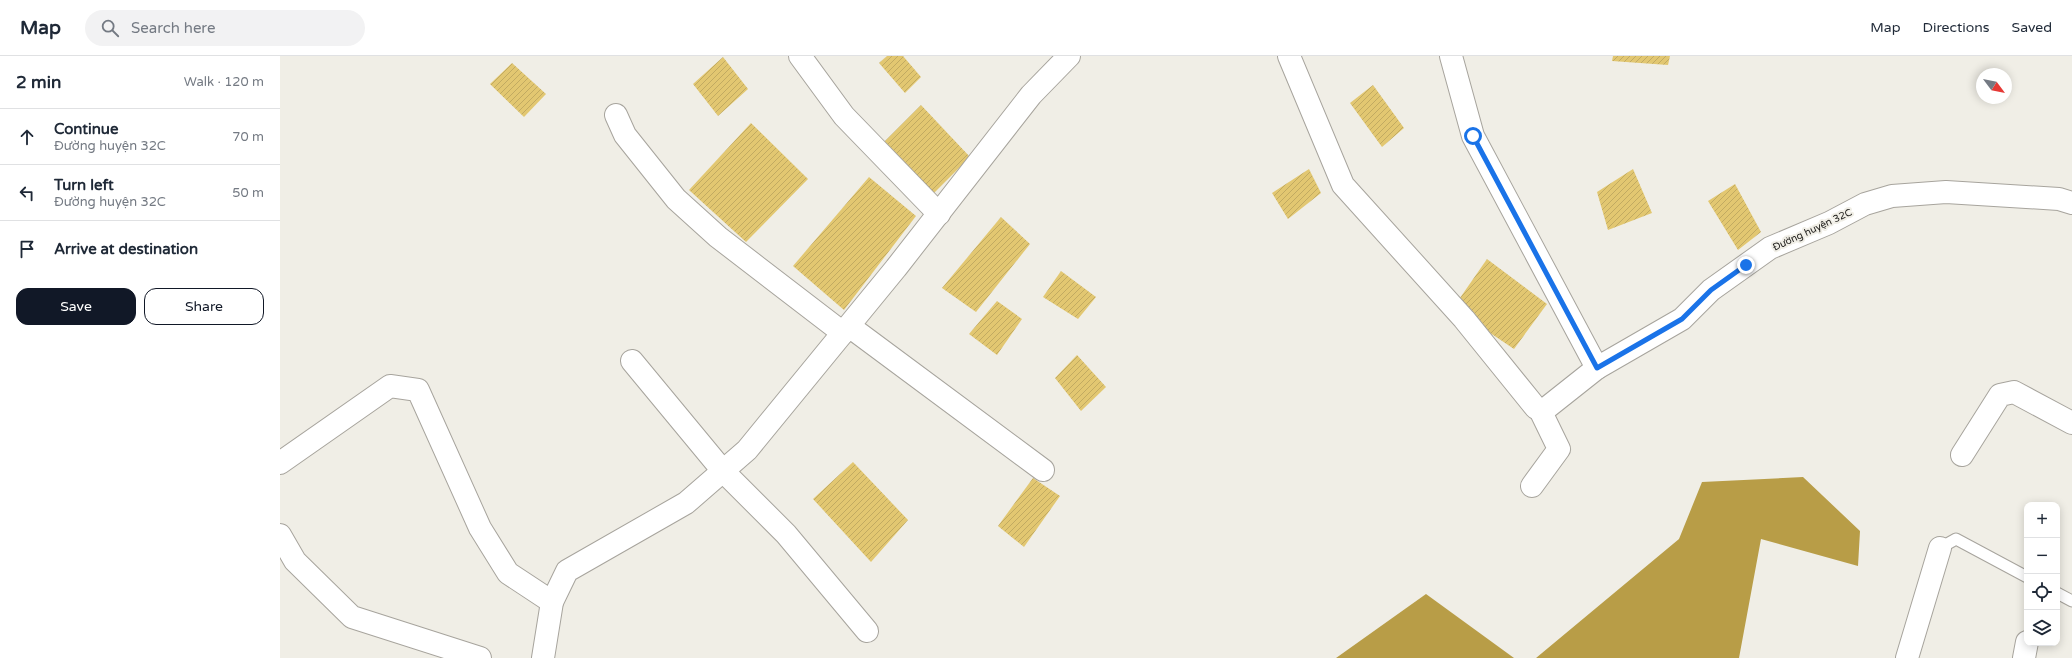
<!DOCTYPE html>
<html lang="en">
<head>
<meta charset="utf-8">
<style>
	:root { --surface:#fff; --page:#f2f2f3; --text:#1f2937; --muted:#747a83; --line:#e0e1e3; --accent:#111827 }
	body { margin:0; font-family:"Varela Round",sans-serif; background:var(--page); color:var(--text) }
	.controls { position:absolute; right:12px; bottom:12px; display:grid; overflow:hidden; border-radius:8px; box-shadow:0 2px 10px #0003 }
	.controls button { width:36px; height:36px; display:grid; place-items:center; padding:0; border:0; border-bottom:1px solid var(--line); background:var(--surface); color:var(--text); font:20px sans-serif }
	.compass { position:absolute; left:1696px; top:12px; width:36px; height:36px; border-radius:50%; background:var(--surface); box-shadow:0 2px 10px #0003; rotate:122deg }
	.stop { position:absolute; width:12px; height:12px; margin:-9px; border:3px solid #1a73e8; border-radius:50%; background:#fff }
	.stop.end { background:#1a73e8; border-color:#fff; box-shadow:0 1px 4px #0008 }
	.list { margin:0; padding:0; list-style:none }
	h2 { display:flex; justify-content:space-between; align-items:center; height:52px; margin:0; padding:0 16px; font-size:17px }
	h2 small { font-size:13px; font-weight:400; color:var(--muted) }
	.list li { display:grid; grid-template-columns:26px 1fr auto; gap:12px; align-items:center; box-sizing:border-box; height:56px; padding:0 16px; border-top:1px solid var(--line) }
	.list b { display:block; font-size:15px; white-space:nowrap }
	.list p { margin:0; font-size:13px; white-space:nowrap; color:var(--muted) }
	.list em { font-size:13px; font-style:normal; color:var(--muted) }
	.actions { display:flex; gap:8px; padding:12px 16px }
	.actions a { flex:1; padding:9px 0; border:1px solid var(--accent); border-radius:12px; text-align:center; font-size:14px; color:var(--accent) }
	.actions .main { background:var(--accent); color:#fff }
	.icon { flex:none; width:22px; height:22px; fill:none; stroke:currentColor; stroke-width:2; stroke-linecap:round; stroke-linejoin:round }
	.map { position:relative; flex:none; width:1792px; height:602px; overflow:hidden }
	header { display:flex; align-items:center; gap:24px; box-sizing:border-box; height:56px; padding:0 20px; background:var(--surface); border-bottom:1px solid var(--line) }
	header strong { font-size:19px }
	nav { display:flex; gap:22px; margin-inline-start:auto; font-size:14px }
	.search { width:280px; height:36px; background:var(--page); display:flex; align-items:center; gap:10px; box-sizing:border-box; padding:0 14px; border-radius:22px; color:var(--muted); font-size:15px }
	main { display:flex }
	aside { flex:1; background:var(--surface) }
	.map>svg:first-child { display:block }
	.water { fill:#b89d47 }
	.building { fill:url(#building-hatch) }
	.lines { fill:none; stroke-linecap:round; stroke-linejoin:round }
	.service-casing { stroke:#a7a49d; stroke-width:13 }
	.minor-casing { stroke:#a7a49d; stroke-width:24 }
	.tertiary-casing { stroke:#a7a49d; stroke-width:24 }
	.service { stroke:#fff; stroke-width:11 }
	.minor { stroke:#fff; stroke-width:22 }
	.tertiary { stroke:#fff; stroke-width:22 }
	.route { stroke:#1a73e8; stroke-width:5 }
	.labels { text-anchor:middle; stroke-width:4; stroke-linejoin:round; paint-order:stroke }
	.street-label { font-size:10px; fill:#1c1b19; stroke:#f0eee6 }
</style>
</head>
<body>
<header>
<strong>Map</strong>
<div class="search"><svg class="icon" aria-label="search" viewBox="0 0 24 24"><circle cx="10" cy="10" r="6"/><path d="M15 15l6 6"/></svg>Search here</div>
<nav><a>Map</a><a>Directions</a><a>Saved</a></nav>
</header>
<main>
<aside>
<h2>2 min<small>Walk · 120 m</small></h2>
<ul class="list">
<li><svg class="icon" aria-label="ahead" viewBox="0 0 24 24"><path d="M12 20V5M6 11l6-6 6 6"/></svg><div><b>Continue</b><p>Đường huyện 32C</p></div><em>70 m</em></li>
<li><svg class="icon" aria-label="left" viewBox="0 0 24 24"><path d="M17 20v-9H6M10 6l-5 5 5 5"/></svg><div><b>Turn left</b><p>Đường huyện 32C</p></div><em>50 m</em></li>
<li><svg class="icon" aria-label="arrive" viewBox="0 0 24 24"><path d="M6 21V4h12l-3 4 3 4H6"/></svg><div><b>Arrive at destination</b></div></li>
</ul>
<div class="actions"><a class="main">Save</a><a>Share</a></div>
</aside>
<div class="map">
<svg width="1792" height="602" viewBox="0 0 1792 602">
	<defs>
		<pattern id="building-hatch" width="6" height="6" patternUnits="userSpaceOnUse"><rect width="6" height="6" fill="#e2c771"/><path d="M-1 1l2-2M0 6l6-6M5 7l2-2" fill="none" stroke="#c1aa61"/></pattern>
	</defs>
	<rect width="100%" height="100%" fill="#f0eee6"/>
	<!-- water -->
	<g class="water">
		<path d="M1523,421L1580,475L1578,510L1481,483L1459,602H1256L1399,483L1422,426Z"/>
		<path d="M1146,538L1234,602H1056Z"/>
	</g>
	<!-- building -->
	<g class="building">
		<path d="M607,0H623L641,21L625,37L599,7Z"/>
		<path d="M1333,0H1390L1388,9L1332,5Z"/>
		<path d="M443,1L468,33L438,60L413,28Z"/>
		<path d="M232,7L266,38L244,61L210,28Z"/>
		<path d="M1093,29L1124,72L1102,91L1070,47Z"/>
		<path d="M641,49L690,101L651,140L603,87Z"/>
		<path d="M471,67L528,123L466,186L409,134Z"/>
		<path d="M1029,113L1041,137L1008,163L992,137Z"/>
		<path d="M1353,113L1372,157L1328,174L1317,136Z"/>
		<path d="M589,121L636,160L564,254L513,210Z"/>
		<path d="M1455,128L1481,176L1458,194L1428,145Z"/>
		<path d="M721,161L750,188L696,256L662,232Z"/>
		<path d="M1207,203L1267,248L1234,293L1173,252Z"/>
		<path d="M781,215L816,241L798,263L763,241Z"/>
		<path d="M717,245L742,263L717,299L689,278Z"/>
		<path d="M797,299L826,331L801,355L775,322Z"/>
		<path d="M573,406L628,464L591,506L533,443Z"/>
		<path d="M753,422L780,440L744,491L718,470Z"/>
	</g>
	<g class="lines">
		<defs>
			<g id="service">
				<path d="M1660,492L1676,483L1747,521"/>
				<path d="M1777,537L1792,545"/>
			</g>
			<g id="minor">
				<path d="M520,0L564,60L659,158"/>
				<path d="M1009,0L1063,129L1184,263L1256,352L1264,354L1317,312"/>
				<path d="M336,59L345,79L396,143L438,181L563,277"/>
				<path d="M569,270L763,414"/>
				<path d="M352,305L443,415L506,478L587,575"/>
				<path d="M1682,399L1720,339L1734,336L1792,367"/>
				<path d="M0,407L110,330L138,334L200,472L228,517L272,546"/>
				<path d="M1252,430L1279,393L1260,354"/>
				<path d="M0,479L15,505L72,561L200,602"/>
				<path d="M263,602L272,546L287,515L406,447L467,394L616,212L751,39L789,0"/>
				<path d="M1627,602L1660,492"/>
				<path d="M1744,602L1747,586"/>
			</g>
			<path id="tertiary" d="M1171,0L1193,80L1317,312L1402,263L1431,234L1490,192L1549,167L1585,148L1612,140L1666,136L1779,143L1792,147"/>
		</defs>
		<!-- service casing -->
		<use href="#service" class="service-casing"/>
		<!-- minor casing -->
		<use href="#minor" class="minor-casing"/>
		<!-- tertiary casing -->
		<use href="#tertiary" class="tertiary-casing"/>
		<!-- service -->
		<use href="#service" class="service"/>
		<!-- minor -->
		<use href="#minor" class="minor"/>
		<!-- tertiary -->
		<use href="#tertiary" class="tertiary"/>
	</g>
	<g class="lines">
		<!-- route -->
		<path class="route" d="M1193,80L1317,312L1402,263L1431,234L1466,209"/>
	</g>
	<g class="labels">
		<!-- street labels -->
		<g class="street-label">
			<text transform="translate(1532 173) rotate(-25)" y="4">Đường huyện 32C</text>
		</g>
	</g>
</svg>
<div class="controls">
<button>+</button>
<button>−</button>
<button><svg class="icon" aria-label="locate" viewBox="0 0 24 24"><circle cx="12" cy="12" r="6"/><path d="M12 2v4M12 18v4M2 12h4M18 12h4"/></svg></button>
<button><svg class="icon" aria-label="layers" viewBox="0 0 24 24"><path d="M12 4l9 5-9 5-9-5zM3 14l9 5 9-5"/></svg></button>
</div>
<svg class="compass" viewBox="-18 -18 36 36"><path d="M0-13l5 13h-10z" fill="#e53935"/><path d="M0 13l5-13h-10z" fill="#747a83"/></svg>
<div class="stop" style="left:1193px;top:80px"></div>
<div class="stop end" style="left:1466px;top:209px"></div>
</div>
</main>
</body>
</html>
